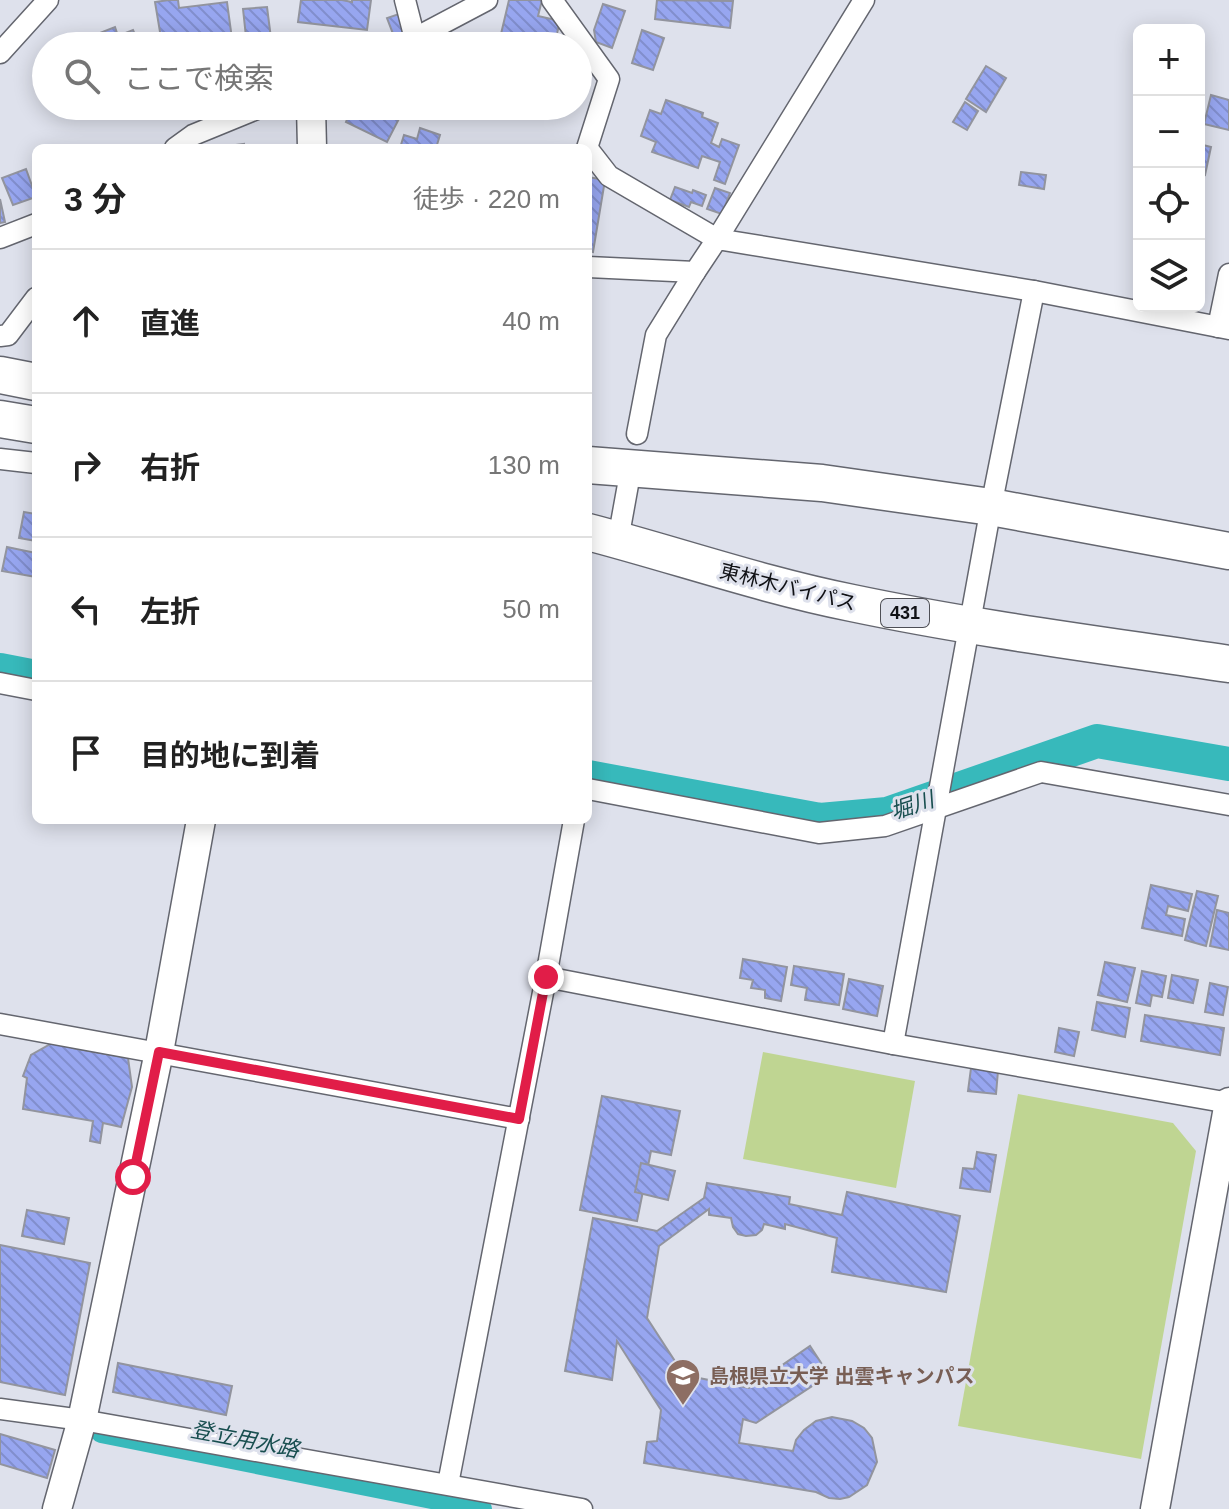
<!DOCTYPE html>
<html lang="ja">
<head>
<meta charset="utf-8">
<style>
	:root { --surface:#fff; --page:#f2f2f2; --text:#222; --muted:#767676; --line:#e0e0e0 }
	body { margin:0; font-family:Helvetica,"Noto Sans JP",sans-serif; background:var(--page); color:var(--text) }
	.controls { position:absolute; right:24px; top:24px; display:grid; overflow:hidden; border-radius:12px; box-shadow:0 4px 20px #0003 }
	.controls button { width:72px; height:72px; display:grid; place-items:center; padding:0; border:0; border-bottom:2px solid var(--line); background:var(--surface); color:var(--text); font:40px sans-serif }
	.stop { position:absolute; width:24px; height:24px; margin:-18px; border:6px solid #e11d48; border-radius:50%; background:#fff }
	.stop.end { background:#e11d48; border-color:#fff; box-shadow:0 2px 8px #0008 }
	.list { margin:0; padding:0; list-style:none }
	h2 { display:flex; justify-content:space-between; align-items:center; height:104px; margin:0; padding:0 32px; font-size:34px }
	h2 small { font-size:26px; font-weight:400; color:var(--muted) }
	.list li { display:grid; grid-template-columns:52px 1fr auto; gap:24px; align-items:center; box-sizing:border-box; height:144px; padding:0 32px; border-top:2px solid var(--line) }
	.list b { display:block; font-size:30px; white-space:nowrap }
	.list em { font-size:26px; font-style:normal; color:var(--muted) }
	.icon { flex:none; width:44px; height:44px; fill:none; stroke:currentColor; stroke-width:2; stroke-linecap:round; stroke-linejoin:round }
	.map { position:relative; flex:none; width:1229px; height:1509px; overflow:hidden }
	.search { position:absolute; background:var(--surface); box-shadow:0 4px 20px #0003; left:32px; top:32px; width:560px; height:88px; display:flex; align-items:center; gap:20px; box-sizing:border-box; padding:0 28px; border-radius:44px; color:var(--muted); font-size:30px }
	.panel { position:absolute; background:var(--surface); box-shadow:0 4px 20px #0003; left:32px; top:144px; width:560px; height:680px; border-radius:12px }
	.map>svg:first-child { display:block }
	.pitch { fill:#bfd592 }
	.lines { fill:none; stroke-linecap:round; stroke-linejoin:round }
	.canal { stroke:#37b9bb; stroke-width:20 }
	.river { stroke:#37b9bb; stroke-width:34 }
	.building { fill:url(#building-back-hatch); stroke:#92949e; stroke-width:2 }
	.street-casing { stroke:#64666f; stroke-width:23 }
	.secondary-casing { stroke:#64666f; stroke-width:31 }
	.highway-casing { stroke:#64666f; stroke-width:39 }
	.street { stroke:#fff; stroke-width:20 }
	.secondary { stroke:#fff; stroke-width:28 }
	.highway { stroke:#fff; stroke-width:36 }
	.route { stroke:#e11d48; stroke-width:10 }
	.labels { text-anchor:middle; stroke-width:6; stroke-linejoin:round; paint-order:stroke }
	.shield { fill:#dee1ec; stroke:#4e4f56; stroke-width:2 }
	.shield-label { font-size:18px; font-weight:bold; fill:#101115 }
	.street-label { font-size:20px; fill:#101115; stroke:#dee1ec }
	.education-label { font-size:20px; font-weight:bold; fill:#785e54; stroke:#dee1ec; text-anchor:start }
	.water-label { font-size:22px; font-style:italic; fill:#184e4f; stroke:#dee1ec }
</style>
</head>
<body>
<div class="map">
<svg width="1229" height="1509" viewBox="0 0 1229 1509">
	<defs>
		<pattern id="building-back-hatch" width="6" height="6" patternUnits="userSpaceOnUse" patternTransform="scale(2)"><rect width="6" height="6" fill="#97a6f0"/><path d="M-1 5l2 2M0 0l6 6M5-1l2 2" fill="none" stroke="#818ecd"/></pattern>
	</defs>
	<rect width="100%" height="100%" fill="#dee1ec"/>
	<!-- pitch -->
	<g class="pitch">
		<path d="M763,1052L915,1081L896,1188L743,1159Z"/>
		<path d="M1018,1094L1173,1123L1196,1151L1141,1459L958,1426Z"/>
	</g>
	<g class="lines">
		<!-- canal -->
		<path class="canal" d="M101,1433L482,1509"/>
		<!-- river -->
		<g class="river">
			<path d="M0,670L36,677"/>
			<path d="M588,777L820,820L887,814L1097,741L1229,764"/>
		</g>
	</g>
	<!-- building -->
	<g class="building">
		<path d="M169,0H178L179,8L227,2L233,46H207L206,38L162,44L155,2Z"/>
		<path d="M301,0H342L352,2V0H371L367,30L298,22Z"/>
		<path d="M509,0H542L538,16L560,21L554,46H529L530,41L501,34Z"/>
		<path d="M657,0L733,1L730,28L655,19Z"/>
		<path d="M603,4L625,11L612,48L596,42L594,30Z"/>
		<path d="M267,7L272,46H247L243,9Z"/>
		<path d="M402,13L409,34L395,39L387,18Z"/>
		<path d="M115,27L118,36L133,30L140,46H90L87,38Z"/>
		<path d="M642,30L664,38L653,70L632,63Z"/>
		<path d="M986,66L1006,78L986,112L966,99Z"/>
		<path d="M1211,95L1229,100V130L1204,124Z"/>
		<path d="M666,100L703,113L702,117L718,123L711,143L719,147L722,139L739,145L725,184L714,180L720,162L702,156L698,168L652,152L656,142L641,136L650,110L661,114Z"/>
		<path d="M965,102L978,111L967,130L953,122Z"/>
		<path d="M152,106H169L171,109L156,115Z"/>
		<path d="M343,106H388L402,113L387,142L346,122L351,110Z"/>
		<path d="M420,128L440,135L436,148H400L404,135L417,139Z"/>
		<path d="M244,144V148H213Z"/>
		<path d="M1199,144L1211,147L1205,175L1199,174Z"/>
		<path d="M26,169L36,197L13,205L2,178Z"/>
		<path d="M1021,172L1046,175L1044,189L1019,185Z"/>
		<path d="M588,177L605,180L593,252L588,251Z"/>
		<path d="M675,187L692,193L693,190L706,195L702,206L691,202L689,207L670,200Z"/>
		<path d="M715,188L730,193L722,214L707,209Z"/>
		<path d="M0,199L5,222L0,223Z"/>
		<path d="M24,512L36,514V541L19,538Z"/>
		<path d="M7,547L36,553V577L2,571Z"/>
		<path d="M1151,885L1192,894L1188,911L1168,906L1166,915L1185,919L1182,936L1142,928Z"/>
		<path d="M1197,891L1218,896L1206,946L1185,940Z"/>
		<path d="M1217,910L1229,913V950L1210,946Z"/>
		<path d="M743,959L787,967L781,1001L765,998V990L751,988L753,980L740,978Z"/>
		<path d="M1105,962L1135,968L1127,1002L1098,995Z"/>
		<path d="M794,966L844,974L839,1005L805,1000L807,988L791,985Z"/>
		<path d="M1142,971L1166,976L1162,997L1152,995L1150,1006L1136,1003Z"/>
		<path d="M1172,975L1198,980L1193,1003L1168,998Z"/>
		<path d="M849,979L883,986L877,1016L843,1009Z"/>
		<path d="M1210,983L1228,987L1223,1015L1205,1012Z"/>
		<path d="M1097,1002L1130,1008L1125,1037L1092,1030Z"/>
		<path d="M1145,1015L1224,1028L1220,1055L1141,1041Z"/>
		<path d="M1059,1028L1079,1032L1074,1056L1055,1052Z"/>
		<path d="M54,1042H73L72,1048L128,1058L132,1087L121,1127L103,1123L100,1143L90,1141L93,1121L23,1109L27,1078L23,1076L31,1055Z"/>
		<path d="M971,1068L998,1071L996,1094L968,1091Z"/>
		<path d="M602,1096L680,1111L671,1155L651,1151L637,1221L580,1210Z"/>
		<path d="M977,1152L996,1155L990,1192L960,1188L963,1168L974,1169Z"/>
		<path d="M641,1163L675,1171L668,1200L635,1192Z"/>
		<path d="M707,1183L790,1197L789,1204L842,1215L847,1192L960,1216L946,1292L832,1272L837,1238L785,1224V1229L764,1224L762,1230L756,1235L746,1236L738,1234L733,1227L731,1218L709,1215V1209L659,1246L647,1318L684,1375L749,1388L810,1346L829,1375L756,1423L743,1419L739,1443L793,1451L796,1440L804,1430L816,1421L832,1417L852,1421L864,1428L872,1438L877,1462L867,1485L849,1497L840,1499L829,1498L816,1492L644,1463L647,1442L657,1441L661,1410L617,1341L612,1380L565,1371L593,1218L657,1231L704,1198Z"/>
		<path d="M27,1210L69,1218L64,1244L22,1236Z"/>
		<path d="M0,1245L90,1263L65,1395L0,1382Z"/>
		<path d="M118,1363L232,1386L226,1415L113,1392Z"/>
		<path d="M0,1434L55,1450L47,1478L0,1464Z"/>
	</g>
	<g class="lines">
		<defs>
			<g id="street">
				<path d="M405,0L415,39"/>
				<path d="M552,0L609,79L587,148"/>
				<path d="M400,46L487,0"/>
				<path d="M0,53L48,0"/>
				<path d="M175,148L193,135L264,106"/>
				<path d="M588,149L609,176L717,239L864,0"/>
				<path d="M0,238L36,224"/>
				<path d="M588,267L695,272L717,239L1034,291L1229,329"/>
				<path d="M1218,327L1229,274"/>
				<path d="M0,336L8,335L36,298"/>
				<path d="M637,434L656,335L695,272"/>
				<path d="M0,459L36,463"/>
				<path d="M618,540L631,468"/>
				<path d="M0,683L36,690"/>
				<path d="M588,789L819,833L885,826L1041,772L1229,805"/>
				<path d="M546,977L893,1044L1229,1103"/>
				<path d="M0,1024L519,1119"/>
				<path d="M893,1044L991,507L1034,291"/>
				<path d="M0,1409L82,1420L582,1509"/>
				<path d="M448,1484L546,977L574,820"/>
			</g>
			<g id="secondary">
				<path d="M311,106L312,148"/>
				<path d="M57,1509L82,1420L159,1052L201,820"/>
				<path d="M1155,1509L1229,1102"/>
			</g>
			<g id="highway">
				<path d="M0,375L36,382"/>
				<path d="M0,419L36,425"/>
				<path d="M588,465L822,483L991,507L1229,551"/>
				<path d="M588,532C676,555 762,585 852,603C976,629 1103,645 1229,664"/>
			</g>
		</defs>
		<!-- street casing -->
		<use href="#street" class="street-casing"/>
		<!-- secondary casing -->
		<use href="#secondary" class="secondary-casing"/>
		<!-- highway casing -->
		<use href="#highway" class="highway-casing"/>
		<!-- street -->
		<use href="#street" class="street"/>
		<!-- secondary -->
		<use href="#secondary" class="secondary"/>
		<!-- highway -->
		<use href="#highway" class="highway"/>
	</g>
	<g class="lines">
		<!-- route -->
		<path class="route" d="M133,1177L159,1052L519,1119L546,977"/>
	</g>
	<!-- icons -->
	<defs>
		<symbol id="university-pin" viewBox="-11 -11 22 30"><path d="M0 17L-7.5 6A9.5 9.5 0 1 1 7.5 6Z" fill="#8d6e63" stroke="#dee1ec"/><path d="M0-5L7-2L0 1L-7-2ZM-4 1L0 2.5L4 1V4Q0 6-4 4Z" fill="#fff"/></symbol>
	</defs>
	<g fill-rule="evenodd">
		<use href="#university-pin" x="663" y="1356" width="40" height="54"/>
	</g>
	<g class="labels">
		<!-- shield labels -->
		<rect class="shield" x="881" y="599" width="48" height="28" rx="6"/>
		<g class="shield-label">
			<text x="905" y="619">431</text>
		</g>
		<!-- street labels -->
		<g class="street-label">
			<text transform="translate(788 587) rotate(14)" y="7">東林木バイパス</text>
		</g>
		<!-- education labels -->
		<g class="education-label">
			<text x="709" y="1383">島根県立大学 出雲キャンパス</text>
		</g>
		<!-- water labels -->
		<g class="water-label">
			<text transform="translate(912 805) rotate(-18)" y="8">堀川</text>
			<text transform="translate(245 1439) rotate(11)" y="8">登立用水路</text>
		</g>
	</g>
</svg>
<div class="controls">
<button>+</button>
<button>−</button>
<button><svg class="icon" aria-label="locate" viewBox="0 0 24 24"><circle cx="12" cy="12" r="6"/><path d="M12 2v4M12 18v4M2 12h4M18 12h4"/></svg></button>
<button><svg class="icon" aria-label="layers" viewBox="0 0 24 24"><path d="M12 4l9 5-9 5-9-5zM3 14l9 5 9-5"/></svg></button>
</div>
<div class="stop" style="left:133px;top:1177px"></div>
<div class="stop end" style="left:546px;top:977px"></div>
<div class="search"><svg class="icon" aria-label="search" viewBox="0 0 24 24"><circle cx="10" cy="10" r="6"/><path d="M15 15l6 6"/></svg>ここで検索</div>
<section class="panel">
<h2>3 分<small>徒歩 · 220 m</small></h2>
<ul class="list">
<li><svg class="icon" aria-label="ahead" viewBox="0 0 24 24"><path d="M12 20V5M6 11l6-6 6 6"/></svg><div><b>直進</b></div><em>40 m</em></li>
<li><svg class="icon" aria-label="right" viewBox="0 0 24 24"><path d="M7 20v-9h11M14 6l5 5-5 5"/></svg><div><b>右折</b></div><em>130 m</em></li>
<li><svg class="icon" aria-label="left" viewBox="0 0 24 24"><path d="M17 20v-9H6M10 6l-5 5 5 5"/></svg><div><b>左折</b></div><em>50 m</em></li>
<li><svg class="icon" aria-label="arrive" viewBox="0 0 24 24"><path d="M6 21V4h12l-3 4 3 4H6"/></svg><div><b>目的地に到着</b></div></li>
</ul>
</section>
</div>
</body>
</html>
